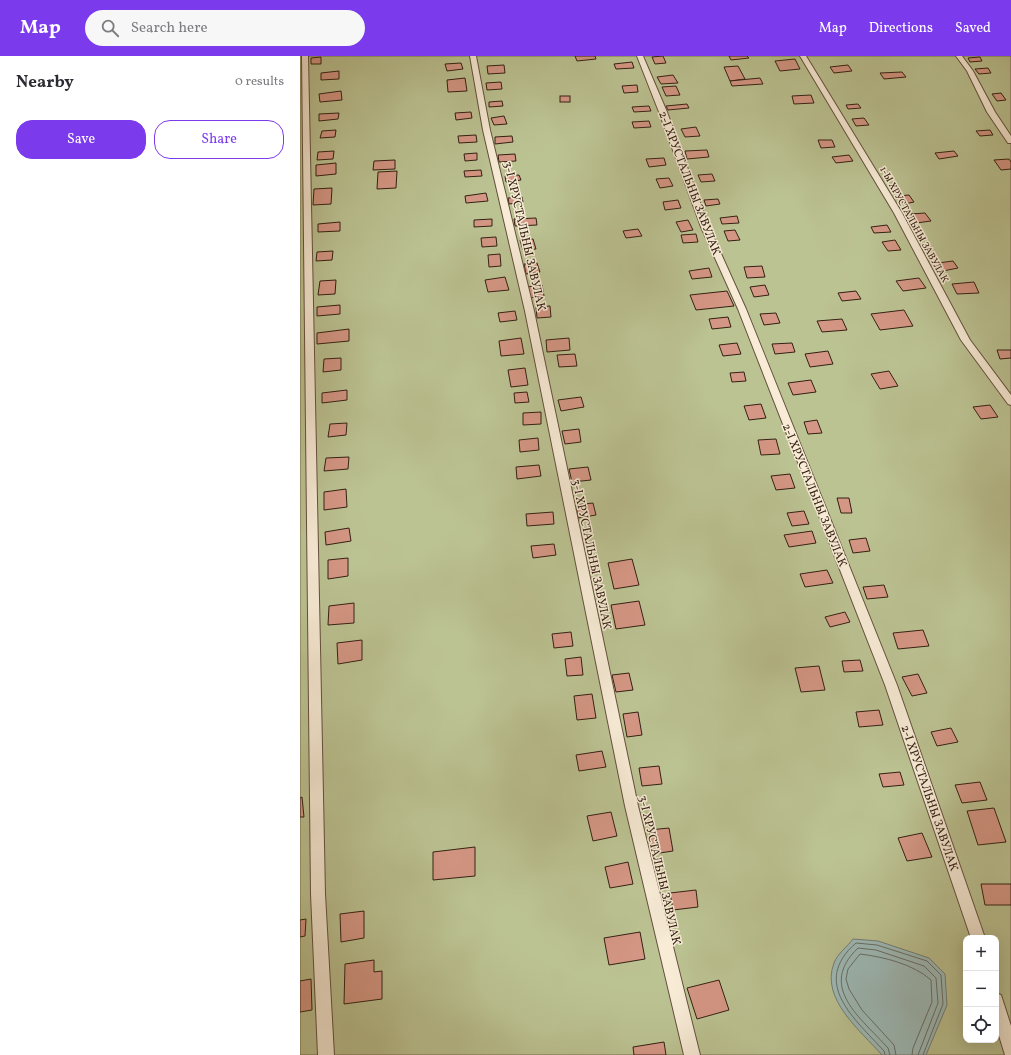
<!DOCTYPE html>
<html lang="en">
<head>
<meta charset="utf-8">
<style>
	:root { --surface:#fff; --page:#f7f7f7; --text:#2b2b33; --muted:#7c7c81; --line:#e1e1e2; --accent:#7c3aed }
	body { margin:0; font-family:Vollkorn,serif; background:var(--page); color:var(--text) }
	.controls { position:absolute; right:12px; bottom:12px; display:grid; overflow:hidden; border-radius:8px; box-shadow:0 4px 16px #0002 }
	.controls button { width:36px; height:36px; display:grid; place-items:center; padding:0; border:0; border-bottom:1px solid var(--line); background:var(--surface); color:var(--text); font:20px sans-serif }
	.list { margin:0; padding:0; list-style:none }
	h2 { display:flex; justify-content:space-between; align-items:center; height:52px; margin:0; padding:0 16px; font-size:17px }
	h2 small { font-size:13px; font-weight:400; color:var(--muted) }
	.actions { display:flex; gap:8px; padding:12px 16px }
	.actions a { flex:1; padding:9px 0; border:1px solid var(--accent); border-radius:16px; text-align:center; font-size:14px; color:var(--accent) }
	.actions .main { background:var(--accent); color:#fff }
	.icon { flex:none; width:22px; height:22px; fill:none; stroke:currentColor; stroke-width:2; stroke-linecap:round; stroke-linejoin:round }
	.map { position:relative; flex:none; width:711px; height:999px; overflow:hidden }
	header { display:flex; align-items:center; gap:24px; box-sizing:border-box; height:56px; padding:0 20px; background:var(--accent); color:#fff }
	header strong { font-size:19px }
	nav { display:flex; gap:22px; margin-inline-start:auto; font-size:14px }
	.search { width:280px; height:36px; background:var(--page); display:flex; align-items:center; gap:10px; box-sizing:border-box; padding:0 14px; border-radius:22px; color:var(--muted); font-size:15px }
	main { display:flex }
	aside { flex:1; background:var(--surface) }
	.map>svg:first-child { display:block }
	.green { fill:#bcc393; stroke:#787252; fill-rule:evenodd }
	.water { fill:#9ebcba; stroke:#737e77 }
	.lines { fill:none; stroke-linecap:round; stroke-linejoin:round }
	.shore { stroke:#686e66; stroke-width:1 }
	.building { fill:#d59785; stroke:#332012 }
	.service-casing { stroke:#64503e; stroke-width:2 }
	.service { fill:#f8ecd7; fill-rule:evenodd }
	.labels { text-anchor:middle; stroke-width:3; stroke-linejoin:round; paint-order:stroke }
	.far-street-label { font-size:10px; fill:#332012; stroke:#f8ecd7 }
	.street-label { font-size:12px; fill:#332012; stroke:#f8ecd7 }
</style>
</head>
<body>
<header>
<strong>Map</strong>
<div class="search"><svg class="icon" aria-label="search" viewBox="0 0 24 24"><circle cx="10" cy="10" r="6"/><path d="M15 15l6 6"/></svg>Search here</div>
<nav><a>Map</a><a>Directions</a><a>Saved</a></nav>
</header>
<main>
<aside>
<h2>Nearby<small>0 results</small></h2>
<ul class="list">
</ul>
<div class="actions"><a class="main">Save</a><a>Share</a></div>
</aside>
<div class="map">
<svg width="711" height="999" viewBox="0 0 711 999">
	<rect width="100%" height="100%" fill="#f5e2c1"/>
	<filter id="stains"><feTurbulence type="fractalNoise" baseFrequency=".005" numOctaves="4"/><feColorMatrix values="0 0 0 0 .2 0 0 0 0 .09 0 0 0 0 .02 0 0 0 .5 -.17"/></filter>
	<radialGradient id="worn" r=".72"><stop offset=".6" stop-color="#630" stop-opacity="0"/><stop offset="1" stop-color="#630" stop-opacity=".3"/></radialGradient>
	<!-- green -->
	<path class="green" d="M0,0H711V999H0ZM666,882H696V984H666Z"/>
	<!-- water -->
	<path class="water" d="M553,883L578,885L629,902L645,918L647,949L626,999H582C561,975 520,943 534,907C537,898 548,890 553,883Z"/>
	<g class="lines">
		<!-- shore -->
		<g class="shore">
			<path d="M585,999L584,995C555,963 510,927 556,887L577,889L627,905L641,919L643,948L623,999"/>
			<path d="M590,999L588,992C561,962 517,931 558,892L576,894L624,910L636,922L638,947L618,999"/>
			<path d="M596,999L594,989L562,954L549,933L546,923L548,913L560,898C584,901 613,908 631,924L632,946L613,992L612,999"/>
		</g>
	</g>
	<!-- building -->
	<g class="building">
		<path d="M275,0H295L296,3L277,5Z"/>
		<path d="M363,0L366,7L355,8L352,1Z"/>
		<path d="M429,0H447L449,2L431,4Z"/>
		<path d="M21,1V8H11V2Z"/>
		<path d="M680,1L682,5L670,6L668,2Z"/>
		<path d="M495,3L500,13L480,15L475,5Z"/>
		<path d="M332,6L334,12L316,13L314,8Z"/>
		<path d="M161,7L163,13L147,15L145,8Z"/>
		<path d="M204,9L205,17L188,18L187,10Z"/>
		<path d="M548,9L552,15L534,17L530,11Z"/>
		<path d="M438,10L445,23L430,25L424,11Z"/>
		<path d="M688,12L691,17L679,18L675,13Z"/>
		<path d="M39,15V23L21,24V17Z"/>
		<path d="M602,16L606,21L584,23L580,17Z"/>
		<path d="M373,19L378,27L361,28L357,21Z"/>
		<path d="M165,22L167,35L148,36L147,24Z"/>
		<path d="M460,22L463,28L432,30L430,25Z"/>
		<path d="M201,26L202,33L187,34L186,27Z"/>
		<path d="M337,29L338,36L324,37L322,30Z"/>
		<path d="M376,30L380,39L366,40L362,31Z"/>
		<path d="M41,35L42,44L20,46L19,38Z"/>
		<path d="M701,37L706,44L697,45L692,38Z"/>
		<path d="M511,39L514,47L494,48L492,40Z"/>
		<rect x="260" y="40" width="10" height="6"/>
		<path d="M202,45L203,50L189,51V46Z"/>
		<path d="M387,48L389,52L368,54L366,50Z"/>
		<path d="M558,48L561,52L548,53L546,49Z"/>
		<path d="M349,50L351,55L334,56L332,51Z"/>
		<path d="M171,56L172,62L156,64L155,57Z"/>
		<path d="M39,57L38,63L19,65V58Z"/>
		<path d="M204,60L207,68L194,69L191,62Z"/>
		<path d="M564,62L569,69L556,70L552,63Z"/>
		<path d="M349,65L351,71L334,72L332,66Z"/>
		<path d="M396,71L400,80L385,81L381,73Z"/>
		<path d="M36,74L35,81L20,82L22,75Z"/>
		<path d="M690,74L693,79L680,80L676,75Z"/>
		<path d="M176,79L177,86L159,87L158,80Z"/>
		<path d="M212,80L213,86L195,88V81Z"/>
		<path d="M518,84H532L535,91L521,92Z"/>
		<path d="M407,94L409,101L387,103L385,95Z"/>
		<path d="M34,95L33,103L17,104L18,96Z"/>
		<path d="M654,95L658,100L639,103L635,97Z"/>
		<path d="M177,97V104L165,105L164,98Z"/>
		<path d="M215,98L216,105L199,106L198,99Z"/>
		<path d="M549,99L553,105L536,107L532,101Z"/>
		<path d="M364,102L366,109L349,111L346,103Z"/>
		<path d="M709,103L711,106V113L701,114L694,104Z"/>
		<path d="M95,104V113L73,114L74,105Z"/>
		<path d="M36,107V118L16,120V109Z"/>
		<path d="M181,114L182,120L165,121L164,115Z"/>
		<path d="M97,115L96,132L77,133L78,116Z"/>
		<path d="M412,118L415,125L401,126L398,119Z"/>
		<path d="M219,119L221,124L206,126L205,120Z"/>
		<path d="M369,122L373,130L360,132L356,123Z"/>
		<path d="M32,132L31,148L13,149L14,133Z"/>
		<path d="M186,137L188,145L166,147L165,140Z"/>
		<path d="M609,139L614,146L604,148L598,140Z"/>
		<path d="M222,141L223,146L209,148L208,142Z"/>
		<path d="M418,143L420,148L406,150L404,144Z"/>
		<path d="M378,144L381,152L365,154L363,146Z"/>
		<path d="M625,157L631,165L616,167L611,158Z"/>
		<path d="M437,160L439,167L422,168L420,162Z"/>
		<path d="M236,162L237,169L215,170L214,163Z"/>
		<path d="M192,163V170L174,171V164Z"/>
		<path d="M388,164L393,174L381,176L376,166Z"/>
		<path d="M40,166V175L18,176V168Z"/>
		<path d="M587,169L591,176L574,177L571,171Z"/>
		<path d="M338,173L342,180L326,182L323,175Z"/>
		<path d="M435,174L440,184L428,185L424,175Z"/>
		<path d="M396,178L398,186L383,187L381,179Z"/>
		<path d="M196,181L197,190L182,191L181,182Z"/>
		<path d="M233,183L236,193L223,194L220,184Z"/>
		<path d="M595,184L601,194L588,195L582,186Z"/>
		<path d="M33,195L32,204L16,205L17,196Z"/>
		<path d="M200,198L201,210L189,211L188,199Z"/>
		<path d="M653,205L658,212L643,215L638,207Z"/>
		<path d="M237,207L240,216L226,218L224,208Z"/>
		<path d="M462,210L465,221L447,222L444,211Z"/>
		<path d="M409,212L412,221L392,223L389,215Z"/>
		<path d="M205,221L209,234L188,236L185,224Z"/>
		<path d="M619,222L626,232L603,235L596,225Z"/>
		<path d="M36,224L35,238L18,239L20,225Z"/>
		<path d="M674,226L679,237L657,238L652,228Z"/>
		<path d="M242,229L244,240L230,242L227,231Z"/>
		<path d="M465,229L469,239L454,241L450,231Z"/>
		<path d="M427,235L434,250L396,254L390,239Z"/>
		<path d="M556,235L561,243L542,245L538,237Z"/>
		<path d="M40,249V258L17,260V251Z"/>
		<path d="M250,250L251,261L237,262L236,251Z"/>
		<path d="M604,254L613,270L580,274L571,258Z"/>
		<path d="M215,255L217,264L200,266L198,257Z"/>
		<path d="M476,257L480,267L464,269L460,258Z"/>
		<path d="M428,261L431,271L412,273L409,263Z"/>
		<path d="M542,263L547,274L522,276L517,265Z"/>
		<path d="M49,273V285L17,288V277Z"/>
		<path d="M221,282L224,298L201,300L199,285Z"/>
		<path d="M269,282L270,294L247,296L246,284Z"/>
		<path d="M437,287L441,298L423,300L419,289Z"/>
		<path d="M492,287L495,296L475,298L472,288Z"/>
		<path d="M697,294H711V302L700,303Z"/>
		<path d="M528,295L533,308L510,311L505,298Z"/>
		<path d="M275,298L277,310L259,311L257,299Z"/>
		<path d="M41,302V314L23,316L24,303Z"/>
		<path d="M225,312L228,329L211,331L208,314Z"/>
		<path d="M589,315L598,330L580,333L571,318Z"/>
		<path d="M444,316L446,325L432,326L430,317Z"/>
		<path d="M511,324L516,336L493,339L488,327Z"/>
		<path d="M47,334V344L22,347V337Z"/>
		<path d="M227,336L229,346L215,347L214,337Z"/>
		<path d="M281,341L284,351L261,355L258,344Z"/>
		<path d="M461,348L466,362L449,364L444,350Z"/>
		<path d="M690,349L698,361L681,363L673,351Z"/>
		<path d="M241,356V368L223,369V357Z"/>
		<path d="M517,364L522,377L508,378L504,366Z"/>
		<path d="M47,367L46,379L28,381L30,368Z"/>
		<path d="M279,373L281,386L265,388L262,375Z"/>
		<path d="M238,382L239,394L220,396L219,384Z"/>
		<path d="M476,383L480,398L461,399L458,384Z"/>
		<path d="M49,401L48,413L24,415L26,402Z"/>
		<path d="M239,409L241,420L217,423L216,411Z"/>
		<path d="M288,411L291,424L272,426L269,413Z"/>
		<path d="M490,418L495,432L476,434L471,420Z"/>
		<path d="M46,433L47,451L24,454V436Z"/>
		<path d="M537,442H549L552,457H541Z"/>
		<path d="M293,447L296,459L278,462L276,449Z"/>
		<path d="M504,455L509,468L492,470L487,457Z"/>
		<path d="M253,456L254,468L227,470L226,458Z"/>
		<path d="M49,472L51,485L26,489L25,476Z"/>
		<path d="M512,475L516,487L489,491L484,479Z"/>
		<path d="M566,482L570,495L553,497L549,484Z"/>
		<path d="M254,488L256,499L233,502L231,490Z"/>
		<path d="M48,502V520L28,523V504Z"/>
		<path d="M332,503L339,529L314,533L308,507Z"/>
		<path d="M527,514L533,527L505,531L500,518Z"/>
		<path d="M584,529L588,541L567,543L563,531Z"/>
		<path d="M339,545L345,569L316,573L311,549Z"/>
		<path d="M54,547V567L28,569L29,550Z"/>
		<path d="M545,556L550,566L530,571L525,561Z"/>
		<path d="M623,574L629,590L598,593L593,577Z"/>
		<path d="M271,576L273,590L254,592L252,578Z"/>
		<path d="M62,584V604L38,608L37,587Z"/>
		<path d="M281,601L283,619L267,620L265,603Z"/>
		<path d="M560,604L563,615L544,616L542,605Z"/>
		<path d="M519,610L525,634L501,636L495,612Z"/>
		<path d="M329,617L333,634L316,636L312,619Z"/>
		<path d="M618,618L627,637L612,640L602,621Z"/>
		<path d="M292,638L296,662L277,664L274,640Z"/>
		<path d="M579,654L583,669L559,671L556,656Z"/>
		<path d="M338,656L342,679L327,681L323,658Z"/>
		<path d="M651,672L658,686L637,690L631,676Z"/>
		<path d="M302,695L306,711L279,715L276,699Z"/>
		<path d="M359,710L362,728L342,730L339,712Z"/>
		<path d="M600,716L604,729L583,731L579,718Z"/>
		<path d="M680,726L687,744L662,747L655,729Z"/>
		<path d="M2,741L4,761H0V742Z"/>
		<path d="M694,752L706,786L678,789L667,755Z"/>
		<path d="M311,756L317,780L293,785L287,760Z"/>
		<path d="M369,772L373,795L353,798L349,774Z"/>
		<path d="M622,777L632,801L607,805L598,782Z"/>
		<path d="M175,791V820L133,824V796Z"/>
		<path d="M328,806L333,828L310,832L305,811Z"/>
		<path d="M681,828H711V849H685Z"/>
		<path d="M396,834L398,851L373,854L370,837Z"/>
		<path d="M64,855V882L41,886L40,858Z"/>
		<path d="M6,863L5,880L0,881V864Z"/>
		<path d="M340,876L345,903L309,909L304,882Z"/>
		<path d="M74,904V916L82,915V943L44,948L45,908Z"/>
		<path d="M11,923L12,954L0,956V925Z"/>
		<path d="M419,924L429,954L397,963L387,932Z"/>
		<path d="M364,986L366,999H334L333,991Z"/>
	</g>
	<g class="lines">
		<defs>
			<g id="service">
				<path d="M2,0H8L25,838L34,999H18L11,838Z"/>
				<path d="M170,0H176L190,74L234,255L338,750L400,999H384L325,750L225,255L183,74Z"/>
				<path d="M337,0H343L367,56L409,171L446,253L597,629L685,882H671L585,629L438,253L401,171L359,56Z"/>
				<path d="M500,0H506L602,157L670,284L711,339V349L708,348L661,284L594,157Z"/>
				<path d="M656,0H662L673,15L695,56L711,80V87H708L687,56L667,15Z"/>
				<path d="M696,937L701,939L711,970V999H705L696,970Z"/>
			</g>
		</defs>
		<!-- service casing -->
		<use href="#service" class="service-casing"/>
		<!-- service -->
		<use href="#service" class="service"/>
	</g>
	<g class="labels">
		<!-- far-street labels -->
		<g class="far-street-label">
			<text transform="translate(615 168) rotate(61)" y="4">1-Ы ХРУСТАЛЬНЫ ЗАВУЛАК</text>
		</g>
		<!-- street labels -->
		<g class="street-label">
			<text transform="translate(390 127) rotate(69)" y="4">2-І ХРУСТАЛЬНЫ ЗАВУЛАК</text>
			<text transform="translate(225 180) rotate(77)" y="4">3-І ХРУСТАЛЬНЫ ЗАВУЛАК</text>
			<text transform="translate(515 439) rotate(68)" y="4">2-І ХРУСТАЛЬНЫ ЗАВУЛАК</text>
			<text transform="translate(292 498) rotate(78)" y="4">3-І ХРУСТАЛЬНЫ ЗАВУЛАК</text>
			<text transform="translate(630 742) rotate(71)" y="4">2-І ХРУСТАЛЬНЫ ЗАВУЛАК</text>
			<text transform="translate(360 814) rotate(77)" y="4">3-І ХРУСТАЛЬНЫ ЗАВУЛАК</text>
		</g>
	</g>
	<rect width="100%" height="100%" filter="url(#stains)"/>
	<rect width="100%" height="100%" fill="url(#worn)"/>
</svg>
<div class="controls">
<button>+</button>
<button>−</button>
<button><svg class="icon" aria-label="locate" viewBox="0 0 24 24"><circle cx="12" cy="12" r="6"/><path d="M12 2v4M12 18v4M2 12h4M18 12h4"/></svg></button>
</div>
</div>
</main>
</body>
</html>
